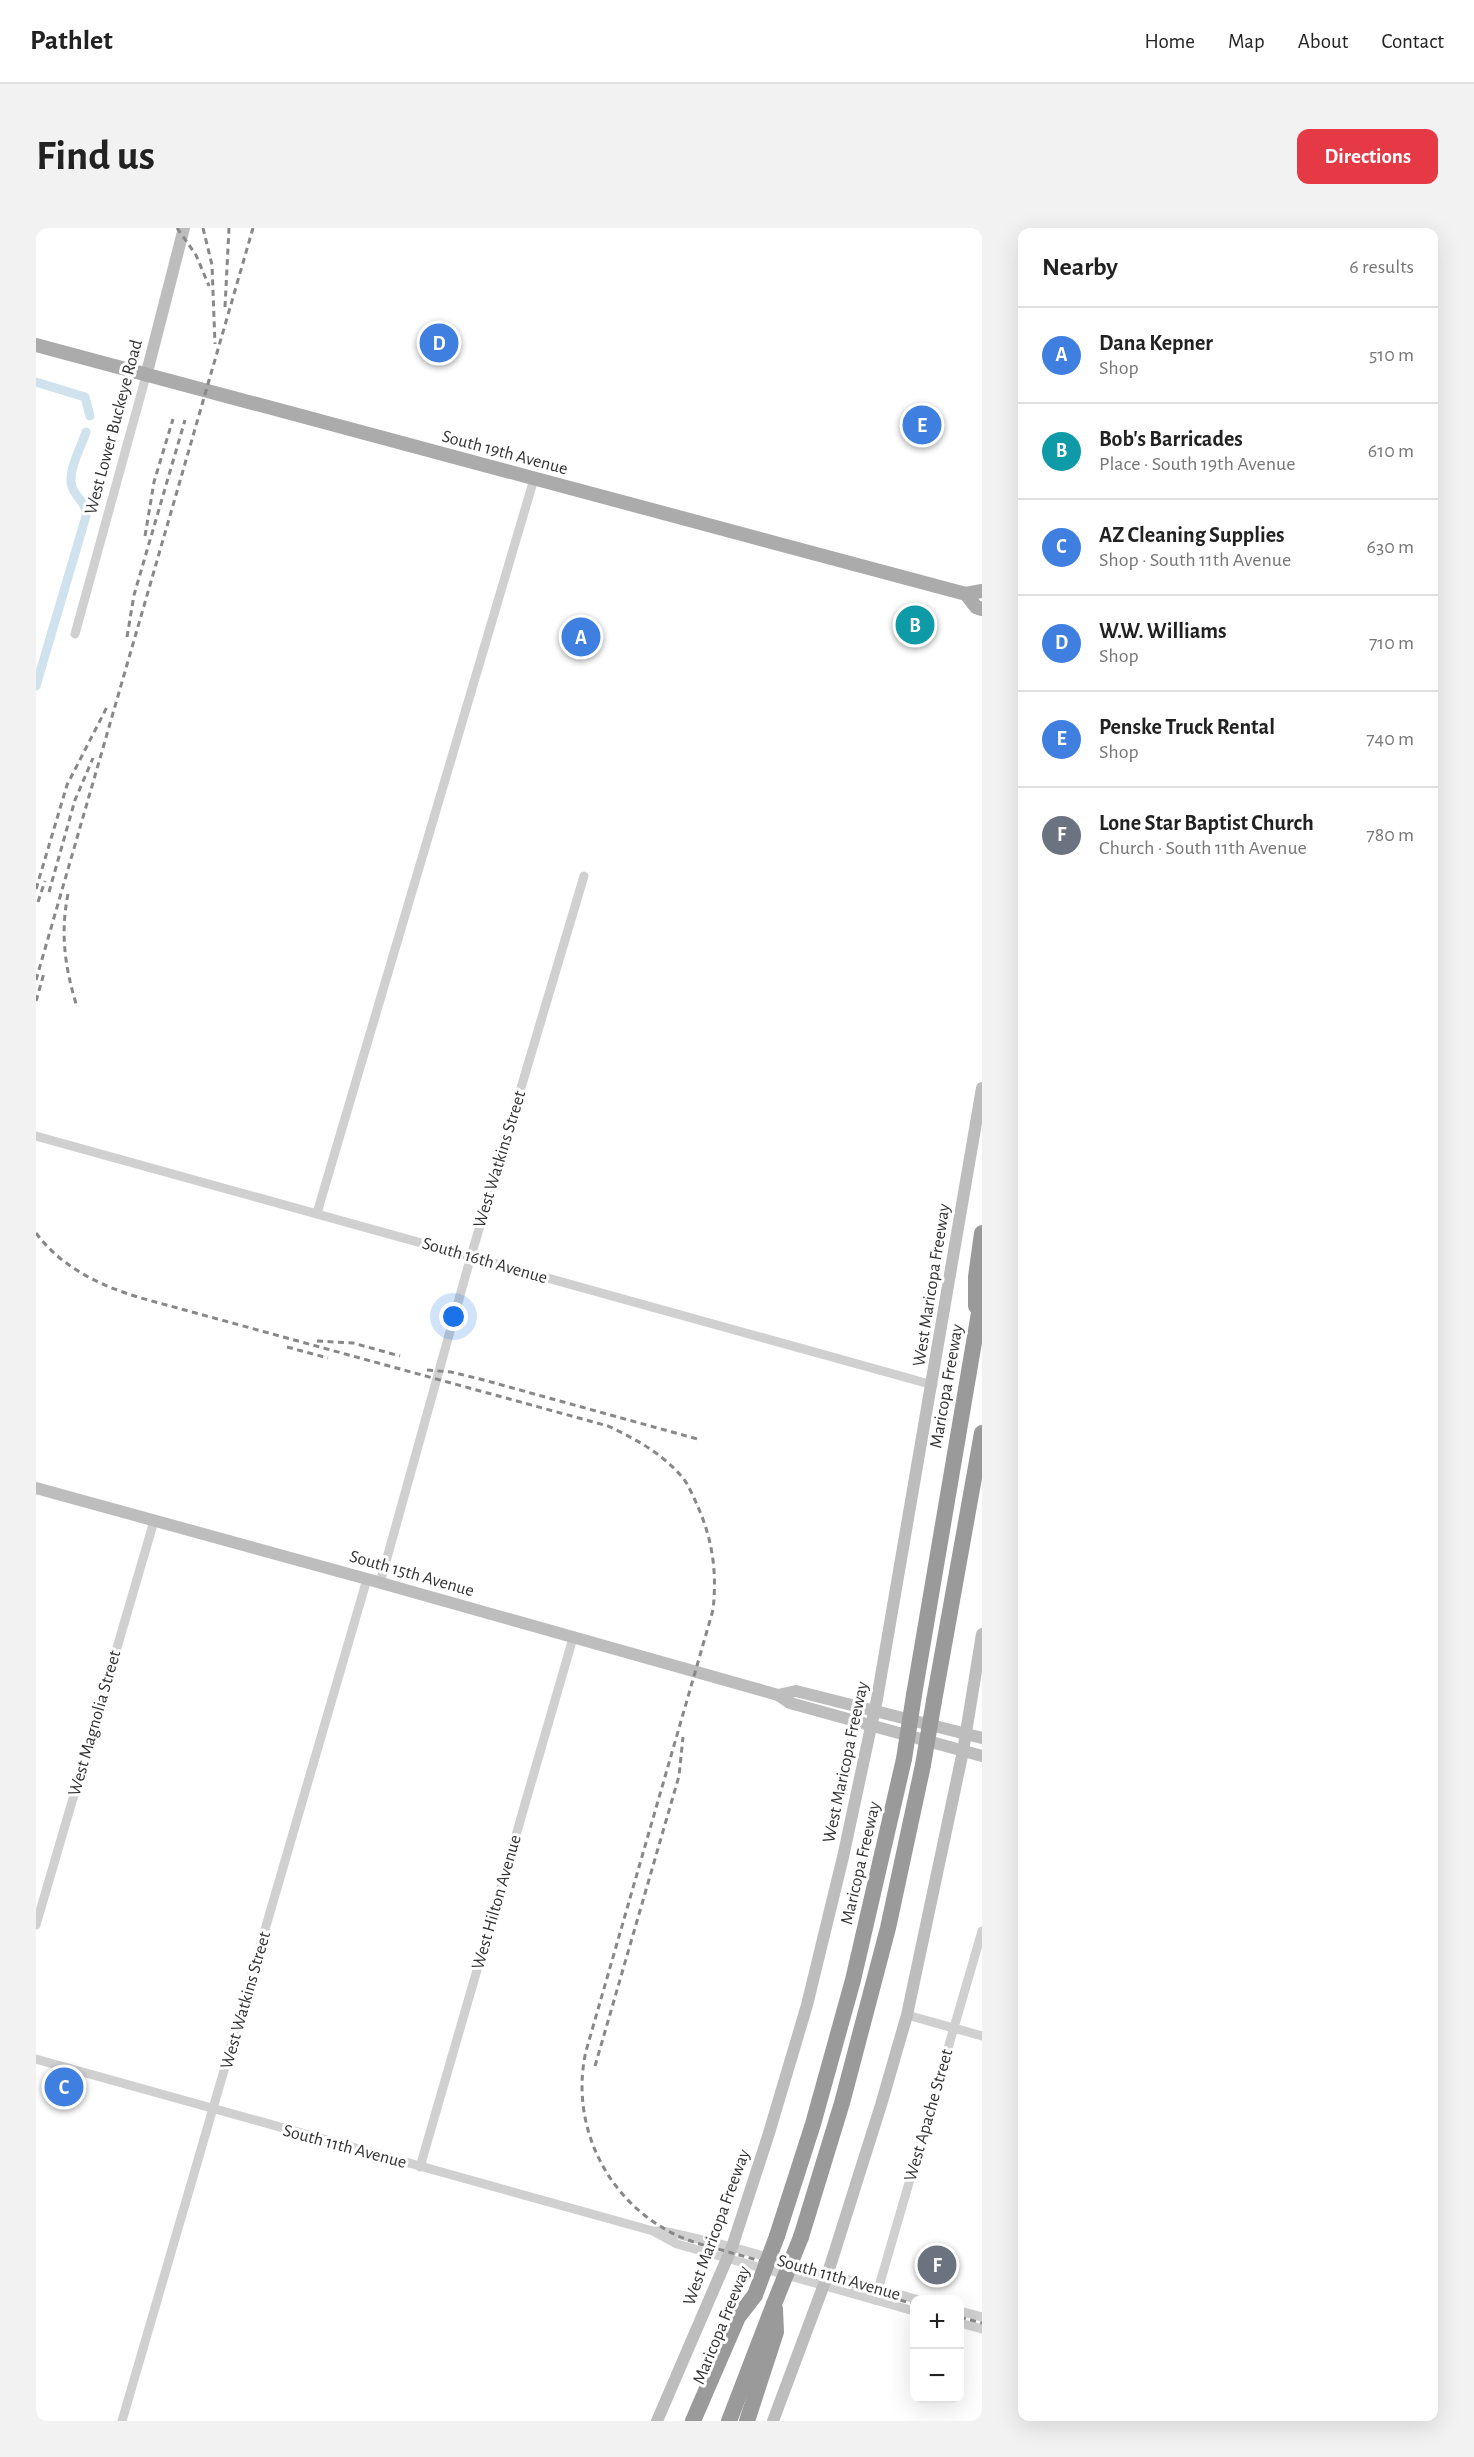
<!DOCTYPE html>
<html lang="en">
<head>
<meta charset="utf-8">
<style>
	:root { --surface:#fff; --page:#f2f2f2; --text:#222; --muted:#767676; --line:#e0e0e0; --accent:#e63946 }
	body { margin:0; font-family:"Alegreya Sans",sans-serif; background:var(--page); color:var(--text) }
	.controls { position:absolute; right:18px; bottom:18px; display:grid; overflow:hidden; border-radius:12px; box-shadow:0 6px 24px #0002 }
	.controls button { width:54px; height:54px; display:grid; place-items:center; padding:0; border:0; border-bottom:2px solid var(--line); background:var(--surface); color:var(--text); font:30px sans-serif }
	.you { position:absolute; left:418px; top:1089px; width:21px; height:21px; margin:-15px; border:4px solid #fff; border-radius:50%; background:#1a73e8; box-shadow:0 0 0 9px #1a73e833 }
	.badge { display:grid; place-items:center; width:39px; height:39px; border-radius:50%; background:var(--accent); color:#fff; font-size:20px; font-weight:700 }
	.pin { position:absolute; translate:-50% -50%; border:3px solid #fff; box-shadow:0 2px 6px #0006 }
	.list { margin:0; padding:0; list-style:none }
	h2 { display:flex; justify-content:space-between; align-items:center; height:78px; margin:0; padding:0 24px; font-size:26px }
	h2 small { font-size:20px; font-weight:400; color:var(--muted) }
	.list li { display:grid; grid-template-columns:39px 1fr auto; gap:18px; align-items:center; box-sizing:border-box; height:96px; padding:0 24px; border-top:2px solid var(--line) }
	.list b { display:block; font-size:22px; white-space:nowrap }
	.list p { margin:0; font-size:20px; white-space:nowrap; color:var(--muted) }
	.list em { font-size:20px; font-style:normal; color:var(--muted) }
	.map { position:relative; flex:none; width:946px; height:2193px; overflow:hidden; border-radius:12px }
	header { display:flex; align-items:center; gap:36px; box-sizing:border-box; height:84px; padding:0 30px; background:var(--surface); border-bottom:2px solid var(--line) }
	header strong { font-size:28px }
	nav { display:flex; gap:33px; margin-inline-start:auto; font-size:21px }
	.intro { display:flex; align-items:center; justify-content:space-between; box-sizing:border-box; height:144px; padding:0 36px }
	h1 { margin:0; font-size:42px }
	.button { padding:15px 27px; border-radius:12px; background:var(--accent); color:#fff; font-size:21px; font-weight:700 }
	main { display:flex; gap:36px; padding:0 36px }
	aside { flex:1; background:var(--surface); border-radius:12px; box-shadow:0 6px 24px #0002 }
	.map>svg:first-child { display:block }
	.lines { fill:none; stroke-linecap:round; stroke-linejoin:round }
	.canal { stroke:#cfe2ee; stroke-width:9 }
	.minor { stroke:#d0d0d0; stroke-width:9 }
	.secondary { stroke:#bdbdbd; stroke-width:12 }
	.primary { stroke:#ababab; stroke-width:14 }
	.motorway { stroke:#9a9a9a; stroke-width:16 }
	.rail { stroke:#888; stroke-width:3; stroke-dasharray:6 4.5; stroke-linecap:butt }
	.motorway-bridge { stroke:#9a9a9a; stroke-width:16 }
	.labels { text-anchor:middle; stroke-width:6; stroke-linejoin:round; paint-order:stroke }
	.street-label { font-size:18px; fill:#333; stroke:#fff }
</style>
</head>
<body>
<header>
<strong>Pathlet</strong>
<nav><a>Home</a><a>Map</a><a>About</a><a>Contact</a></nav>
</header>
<div class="intro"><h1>Find us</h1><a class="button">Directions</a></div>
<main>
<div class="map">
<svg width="946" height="2193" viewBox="0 0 946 2193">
	<rect width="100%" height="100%" fill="#fff"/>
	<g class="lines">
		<!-- canal -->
		<g class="canal">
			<path d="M0,154L49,169L54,188"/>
			<path d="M0,458L50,288C51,275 40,270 36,259C31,244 45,219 50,204"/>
		</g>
		<!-- minor -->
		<g class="minor">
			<path d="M39,406L110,148"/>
			<path d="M0,908L897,1157"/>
			<path d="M281,985L498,251"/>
			<path d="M344,1355L435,1028L548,648"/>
			<path d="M0,1697L118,1293"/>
			<path d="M871,1787L946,1808"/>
			<path d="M0,1831L617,2003L641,2016L878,2083"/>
			<path d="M384,1939L537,1410"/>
			<path d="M620,2003L632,2004L696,2019L883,2072"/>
			<path d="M839,2072L946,1703"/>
			<path d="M924,2083L946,2089"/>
			<path d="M924,2095L946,2101"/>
			<path d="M86,2193L331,1351"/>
		</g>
		<!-- secondary -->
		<g class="secondary">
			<path d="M110,148L148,0"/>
			<path d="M0,1260L331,1351L742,1467L754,1475L946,1528"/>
			<path d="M742,1467L760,1463L946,1510"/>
			<path d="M621,2193L696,2019L733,1905L771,1777L807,1629L841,1471L946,860"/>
			<path d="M737,2193L790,2051L845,1877L871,1787L927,1523L946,1406"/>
		</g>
		<!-- primary -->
		<g class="primary">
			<path d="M0,117L930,366L946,363"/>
			<path d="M930,366L940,379L946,381"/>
		</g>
		<!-- motorway -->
		<g class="motorway">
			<path d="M940,1078V1049L946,1005"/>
			<path d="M878,1467L946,1067"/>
			<path d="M898,1473L946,1205"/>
			<path d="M741,2008L777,1896L817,1752L868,1531"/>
			<path d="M765,2009L806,1875L852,1700L887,1537"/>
			<path d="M657,2193L702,2089L719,2067"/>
			<path d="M693,2193L738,2076"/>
			<path d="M711,2193L740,2104L739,2081"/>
		</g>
		<!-- rail -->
		<g class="rail">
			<path d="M141,0L160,27L173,58"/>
			<path d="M167,0L176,37L179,116"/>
			<path d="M189,79L193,0"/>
			<path d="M109,308L118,254L137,191"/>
			<path d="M91,409L98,367L149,192"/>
			<path d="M0,661L31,557L72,477"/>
			<path d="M13,664L39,572L57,530"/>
			<path d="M32,666C24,706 29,740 41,779"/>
			<path d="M2,674L9,653"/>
			<path d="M0,752L217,0"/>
			<path d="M0,773L8,745"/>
			<path d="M0,1005C26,1040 65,1058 105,1070L572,1198C600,1211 627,1226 647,1250C653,1258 658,1270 662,1279C677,1313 681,1345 677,1382L550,1823C531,1907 582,1992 664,2016L878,2076"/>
			<path d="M281,1113L317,1115L364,1128"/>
			<path d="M251,1119L292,1130"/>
			<path d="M391,1142L415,1144L444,1151L665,1212"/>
			<path d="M559,1838L643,1548L647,1509"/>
			<path d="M924,2089L946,2095"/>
		</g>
		<!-- motorway-bridge -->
		<g class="motorway-bridge">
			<path d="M868,1531L878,1467"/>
			<path d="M887,1537L898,1473"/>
			<path d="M719,2067L741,2008"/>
			<path d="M738,2076L765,2009"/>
		</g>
	</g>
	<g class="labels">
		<!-- street labels -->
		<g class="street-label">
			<text transform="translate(77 199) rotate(-75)" y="6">West Lower Buckeye Road</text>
			<text transform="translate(469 224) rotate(15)" y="6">South 19th Avenue</text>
			<text transform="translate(463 931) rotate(-73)" y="6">West Watkins Street</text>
			<text transform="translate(449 1032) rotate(16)" y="6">South 16th Avenue</text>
			<text transform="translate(895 1057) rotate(-81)" y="6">West Maricopa Freeway</text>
			<text transform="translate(910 1158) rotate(-80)" y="6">Maricopa Freeway</text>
			<text transform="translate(376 1345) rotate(16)" y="6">South 15th Avenue</text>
			<text transform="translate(58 1495) rotate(-74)" y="6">West Magnolia Street</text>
			<text transform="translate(809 1534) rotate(-78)" y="6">West Maricopa Freeway</text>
			<text transform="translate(824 1635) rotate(-77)" y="6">Maricopa Freeway</text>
			<text transform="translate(460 1674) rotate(-74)" y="6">West Hilton Avenue</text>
			<text transform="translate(209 1772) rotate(-74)" y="6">West Watkins Street</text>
			<text transform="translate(892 1887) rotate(-74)" y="6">West Apache Street</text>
			<text transform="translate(309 1918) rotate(15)" y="6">South 11th Avenue</text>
			<text transform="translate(680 1999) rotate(-70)" y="6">West Maricopa Freeway</text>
			<text transform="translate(803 2049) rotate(16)" y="6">South 11th Avenue</text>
			<text transform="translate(685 2097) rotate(-68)" y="6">Maricopa Freeway</text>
		</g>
	</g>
</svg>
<div class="controls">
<button>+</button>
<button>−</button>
</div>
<div class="you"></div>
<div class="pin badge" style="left:545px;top:409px;background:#3f7fe0">A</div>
<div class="pin badge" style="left:879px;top:397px;background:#0f9aa8">B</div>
<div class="pin badge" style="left:28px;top:1859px;background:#3f7fe0">C</div>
<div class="pin badge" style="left:403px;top:115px;background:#3f7fe0">D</div>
<div class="pin badge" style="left:886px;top:197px;background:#3f7fe0">E</div>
<div class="pin badge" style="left:901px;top:2037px;background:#6b7280">F</div>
</div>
<aside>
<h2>Nearby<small>6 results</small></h2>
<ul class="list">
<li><span class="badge" style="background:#3f7fe0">A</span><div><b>Dana Kepner</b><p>Shop</p></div><em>510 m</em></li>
<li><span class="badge" style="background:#0f9aa8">B</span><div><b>Bob's Barricades</b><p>Place · South 19th Avenue</p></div><em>610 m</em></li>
<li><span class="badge" style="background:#3f7fe0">C</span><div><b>AZ Cleaning Supplies</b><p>Shop · South 11th Avenue</p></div><em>630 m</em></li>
<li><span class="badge" style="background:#3f7fe0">D</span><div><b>W.W. Williams</b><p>Shop</p></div><em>710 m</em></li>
<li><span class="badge" style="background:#3f7fe0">E</span><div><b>Penske Truck Rental</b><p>Shop</p></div><em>740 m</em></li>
<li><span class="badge" style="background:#6b7280">F</span><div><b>Lone Star Baptist Church</b><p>Church · South 11th Avenue</p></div><em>780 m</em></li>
</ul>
</aside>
</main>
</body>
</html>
